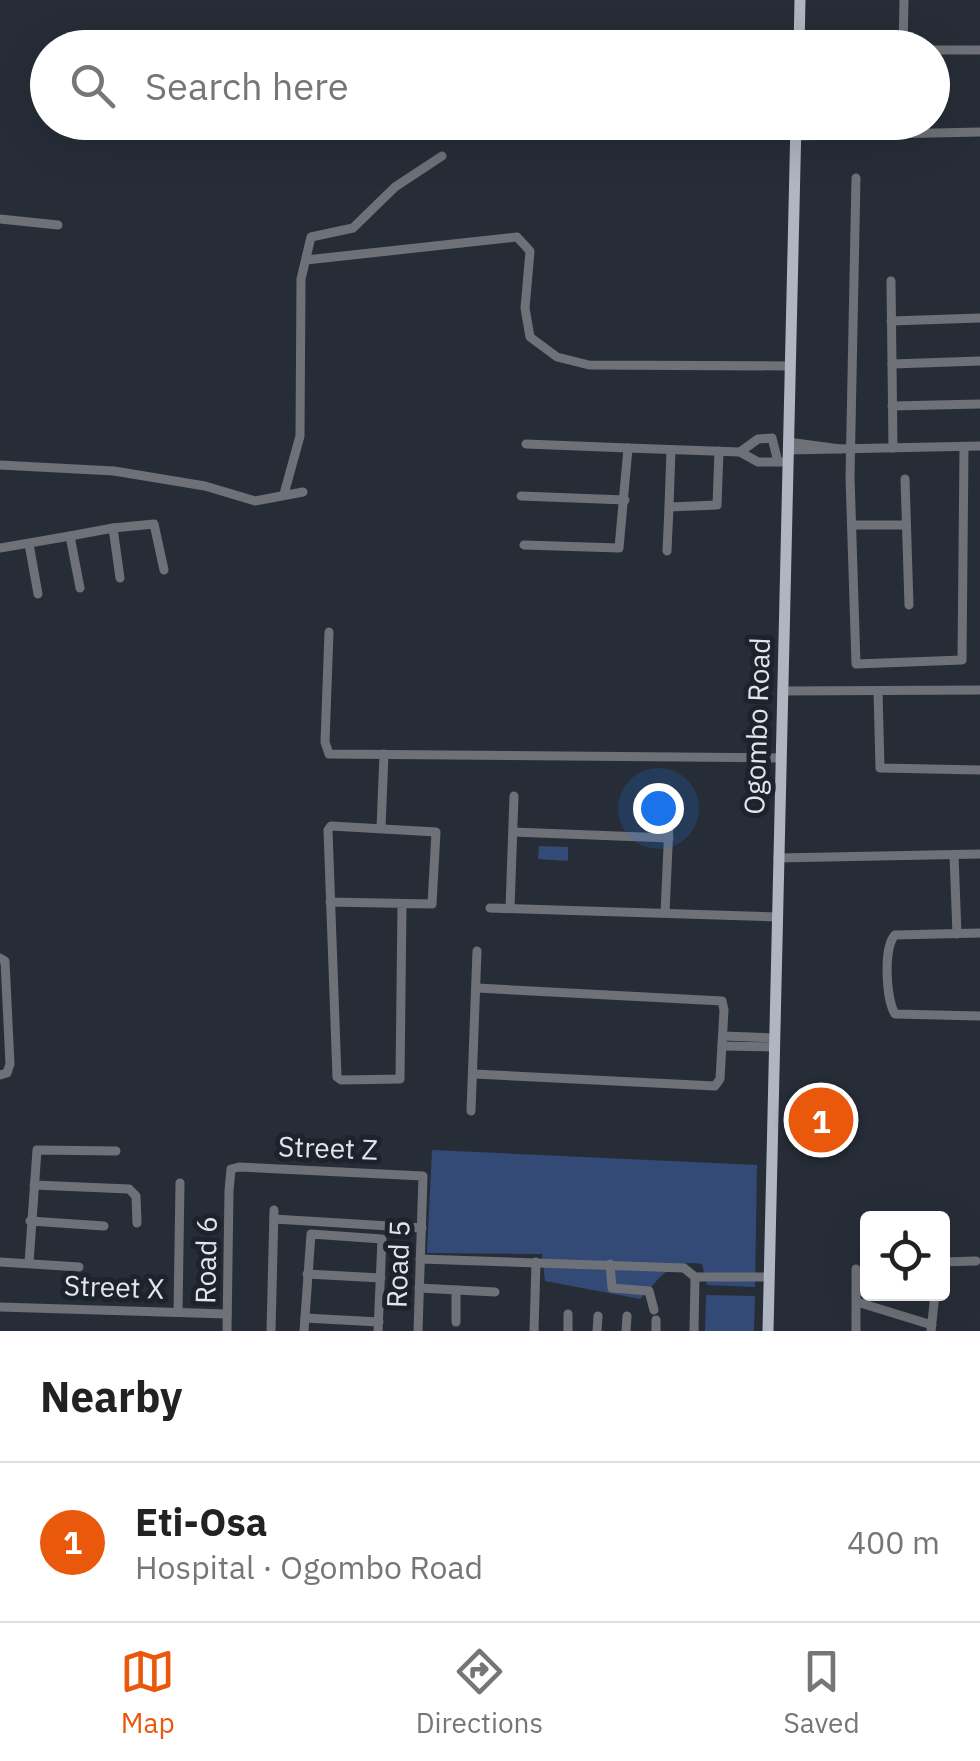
<!DOCTYPE html>
<html lang="en">
<head>
<meta charset="utf-8">
<style>
	:root { --surface:#fff; --page:#f6f6f6; --text:#222; --muted:#767676; --line:#e0e0e0; --accent:#ea580c }
	body { margin:0; font-family:"IBM Plex Sans",sans-serif; background:var(--page); color:var(--text) }
	.controls { position:absolute; right:30px; bottom:30px; display:grid; overflow:hidden; border-radius:10px; box-shadow:0 10px 40px #0002 }
	.controls button { width:90px; height:90px; display:grid; place-items:center; padding:0; border:0; border-bottom:2px solid var(--line); background:var(--surface); color:var(--text); font:50px sans-serif }
	.you { position:absolute; left:658px; top:808px; width:35px; height:35px; margin:-25px; border:8px solid #fff; border-radius:50%; background:#1a73e8; box-shadow:0 0 0 15px #1a73e833 }
	.badge { display:grid; place-items:center; width:65px; height:65px; border-radius:50%; background:var(--accent); color:#fff; font-size:32px; font-weight:700 }
	.pin { position:absolute; translate:-50% -50%; border:5px solid #fff; box-shadow:0 2px 10px #0006 }
	.list { margin:0; padding:0; list-style:none }
	h2 { display:flex; justify-content:space-between; align-items:center; height:130px; margin:0; padding:0 40px; font-size:42px }
	h2 small { font-size:32px; font-weight:400; color:var(--muted) }
	.list li { display:grid; grid-template-columns:65px 1fr auto; gap:30px; align-items:center; box-sizing:border-box; height:160px; padding:0 40px; border-top:2px solid var(--line) }
	.list b { display:block; font-size:38px; white-space:nowrap }
	.list p { margin:0; font-size:32px; white-space:nowrap; color:var(--muted) }
	.list em { font-size:32px; font-style:normal; color:var(--muted) }
	.icon { flex:none; width:55px; height:55px; fill:none; stroke:currentColor; stroke-width:2; stroke-linecap:round; stroke-linejoin:round }
	.map { position:relative; flex:none; width:980px; height:1331px; overflow:hidden }
	.search { position:absolute; background:var(--surface); box-shadow:0 10px 40px #0002; left:30px; right:30px; top:30px; height:110px; display:flex; align-items:center; gap:25px; box-sizing:border-box; padding:0 35px; border-radius:55px; color:var(--muted); font-size:38px }
	.sheet { height:290px; background:var(--surface) }
	nav { display:flex; justify-content:space-around; align-items:center; box-sizing:border-box; height:140px; border-top:2px solid var(--line); background:var(--surface); font-size:28px; color:var(--muted) }
	nav a { display:grid; justify-items:center; gap:5px }
	nav .on { color:var(--accent) }
	.map>svg:first-child { display:block }
	.green { fill:#334a76 }
	.lines { fill:none; stroke-linecap:round; stroke-linejoin:round }
	.minor { stroke:#6e7177; stroke-width:9 }
	.major { stroke:#afb6c1; stroke-width:11 }
	.labels { text-anchor:middle; stroke-width:10; stroke-linejoin:round; paint-order:stroke }
	.street-label { font-size:28px; fill:#e1e5ec; stroke:#1d232d }
</style>
</head>
<body>
<div class="map">
<svg width="980" height="1331" viewBox="0 0 980 1331">
	<rect width="100%" height="100%" fill="#272d37"/>
	<!-- green -->
	<g class="green">
		<path d="M539,846L568,847V861L538,859Z"/>
		<path d="M432,1150L757,1165L755,1287L707,1285L702,1264C669,1258 660,1279 640,1299L545,1281L542,1254L427,1253Z"/>
		<path d="M706,1295L755,1296L754,1331H705Z"/>
	</g>
	<g class="lines">
		<!-- minor -->
		<g class="minor">
			<path d="M903,48L904,0"/>
			<path d="M932,50H980"/>
			<path d="M795,136L980,132"/>
			<path d="M856,178L850,477L856,664L962,660L964,447"/>
			<path d="M0,219L58,225"/>
			<path d="M306,260L517,237L530,251L525,308L530,337L557,357L589,365L789,366"/>
			<path d="M891,281L893,448"/>
			<path d="M891,321L980,318"/>
			<path d="M892,364L980,361"/>
			<path d="M892,406L980,404"/>
			<path d="M788,442L840,449"/>
			<path d="M526,444L628,448"/>
			<path d="M671,450L669,507L717,505L719,451"/>
			<path d="M788,450L980,446"/>
			<path d="M740,452L758,439L772,438L778,462"/>
			<path d="M0,465L114,471L205,486L255,501L303,492"/>
			<path d="M905,479L909,605"/>
			<path d="M284,494L300,436L301,279L311,237L353,228L395,187L442,156"/>
			<path d="M521,496L625,500"/>
			<path d="M853,525H906"/>
			<path d="M113,528L154,524L164,570"/>
			<path d="M70,536L113,528L120,578"/>
			<path d="M29,544L38,594"/>
			<path d="M524,545L619,548L628,448L740,452L758,462H787"/>
			<path d="M0,548L70,536L80,588"/>
			<path d="M667,551L669,507"/>
			<path d="M329,632L325,742L329,754L780,758"/>
			<path d="M782,691L980,690"/>
			<path d="M878,691L880,768L980,770"/>
			<path d="M381,828L384,754"/>
			<path d="M513,832L669,838"/>
			<path d="M954,855L957,934"/>
			<path d="M778,858L980,854"/>
			<path d="M330,902L432,904L436,832L331,826L328,830L337,1077L341,1080L400,1079L402,905"/>
			<path d="M490,908L777,917"/>
			<path d="M510,908L514,796"/>
			<path d="M665,913L670,803"/>
			<path d="M980,933L895,935C883,947 886,999 895,1014L980,1016"/>
			<path d="M0,958L5,961L10,1064L7,1073L0,1075"/>
			<path d="M723,1036L774,1038"/>
			<path d="M722,1046L774,1047"/>
			<path d="M474,1074L715,1086L720,1079L724,1010L722,1001L477,988"/>
			<path d="M471,1111L477,951"/>
			<path d="M34,1185L129,1189L136,1196L137,1223"/>
			<path d="M274,1219L422,1228"/>
			<path d="M30,1221L104,1226"/>
			<path d="M420,1259L684,1268L695,1277L694,1331"/>
			<path d="M0,1262L79,1267"/>
			<path d="M942,1262L976,1261"/>
			<path d="M29,1263L37,1150L116,1151"/>
			<path d="M610,1264L612,1288L649,1291L654,1310"/>
			<path d="M307,1274L381,1278"/>
			<path d="M695,1277H769"/>
			<path d="M419,1288L495,1292"/>
			<path d="M456,1290V1322"/>
			<path d="M857,1302L932,1325"/>
			<path d="M0,1307L227,1314"/>
			<path d="M178,1312L180,1183"/>
			<path d="M305,1318L379,1322"/>
			<path d="M227,1331L229,1191L231,1169L239,1167L423,1176L418,1331"/>
			<path d="M271,1331L274,1210"/>
			<path d="M304,1331L311,1234L382,1239L378,1331"/>
			<path d="M534,1331L536,1262"/>
			<path d="M568,1331V1314"/>
			<path d="M597,1331L598,1316"/>
			<path d="M626,1331L627,1316"/>
			<path d="M656,1331V1320"/>
			<path d="M856,1331V1269"/>
			<path d="M931,1331L935,1294"/>
		</g>
		<!-- major -->
		<g class="major">
			<path d="M799,48L800,0"/>
			<path d="M768,1331L796,122"/>
		</g>
	</g>
	<g class="labels">
		<!-- street labels -->
		<g class="street-label">
			<text transform="translate(757 726) rotate(-88)" y="10">Ogombo Road</text>
			<text transform="translate(328 1148) rotate(2)" y="10">Street Z</text>
			<text transform="translate(206 1260) rotate(-89)" y="10">Road 6</text>
			<text transform="translate(398 1264) rotate(-88)" y="10">Road 5</text>
			<text transform="translate(114 1287) rotate(2)" y="10">Street X</text>
		</g>
	</g>
</svg>
<div class="controls">
<button><svg class="icon" aria-label="locate" viewBox="0 0 24 24"><circle cx="12" cy="12" r="6"/><path d="M12 2v4M12 18v4M2 12h4M18 12h4"/></svg></button>
</div>
<div class="you"></div>
<div class="pin badge" style="left:821px;top:1120px">1</div>
<div class="search"><svg class="icon" aria-label="search" viewBox="0 0 24 24"><circle cx="10" cy="10" r="6"/><path d="M15 15l6 6"/></svg>Search here</div>
</div>
<section class="sheet">
<h2>Nearby<small></small></h2>
<ul class="list">
<li><span class="badge">1</span><div><b>Eti-Osa</b><p>Hospital · Ogombo Road</p></div><em>400 m</em></li>
</ul>
</section>
<nav>
<a class="on"><svg class="icon" aria-label="map" viewBox="0 0 24 24"><path d="M3 6l6-2 6 2 6-2v14l-6 2-6-2-6 2zM9 4v14M15 6v14"/></svg>Map</a>
<a><svg class="icon" aria-label="directions" viewBox="0 0 24 24"><path d="M12 3l9 9-9 9-9-9zM9 14v-3h6M13 9l2 2-2 2"/></svg>Directions</a>
<a><svg class="icon" aria-label="saved" viewBox="0 0 24 24"><path d="M7 4h10v16l-5-4-5 4z"/></svg>Saved</a>
</nav>
</body>
</html>
